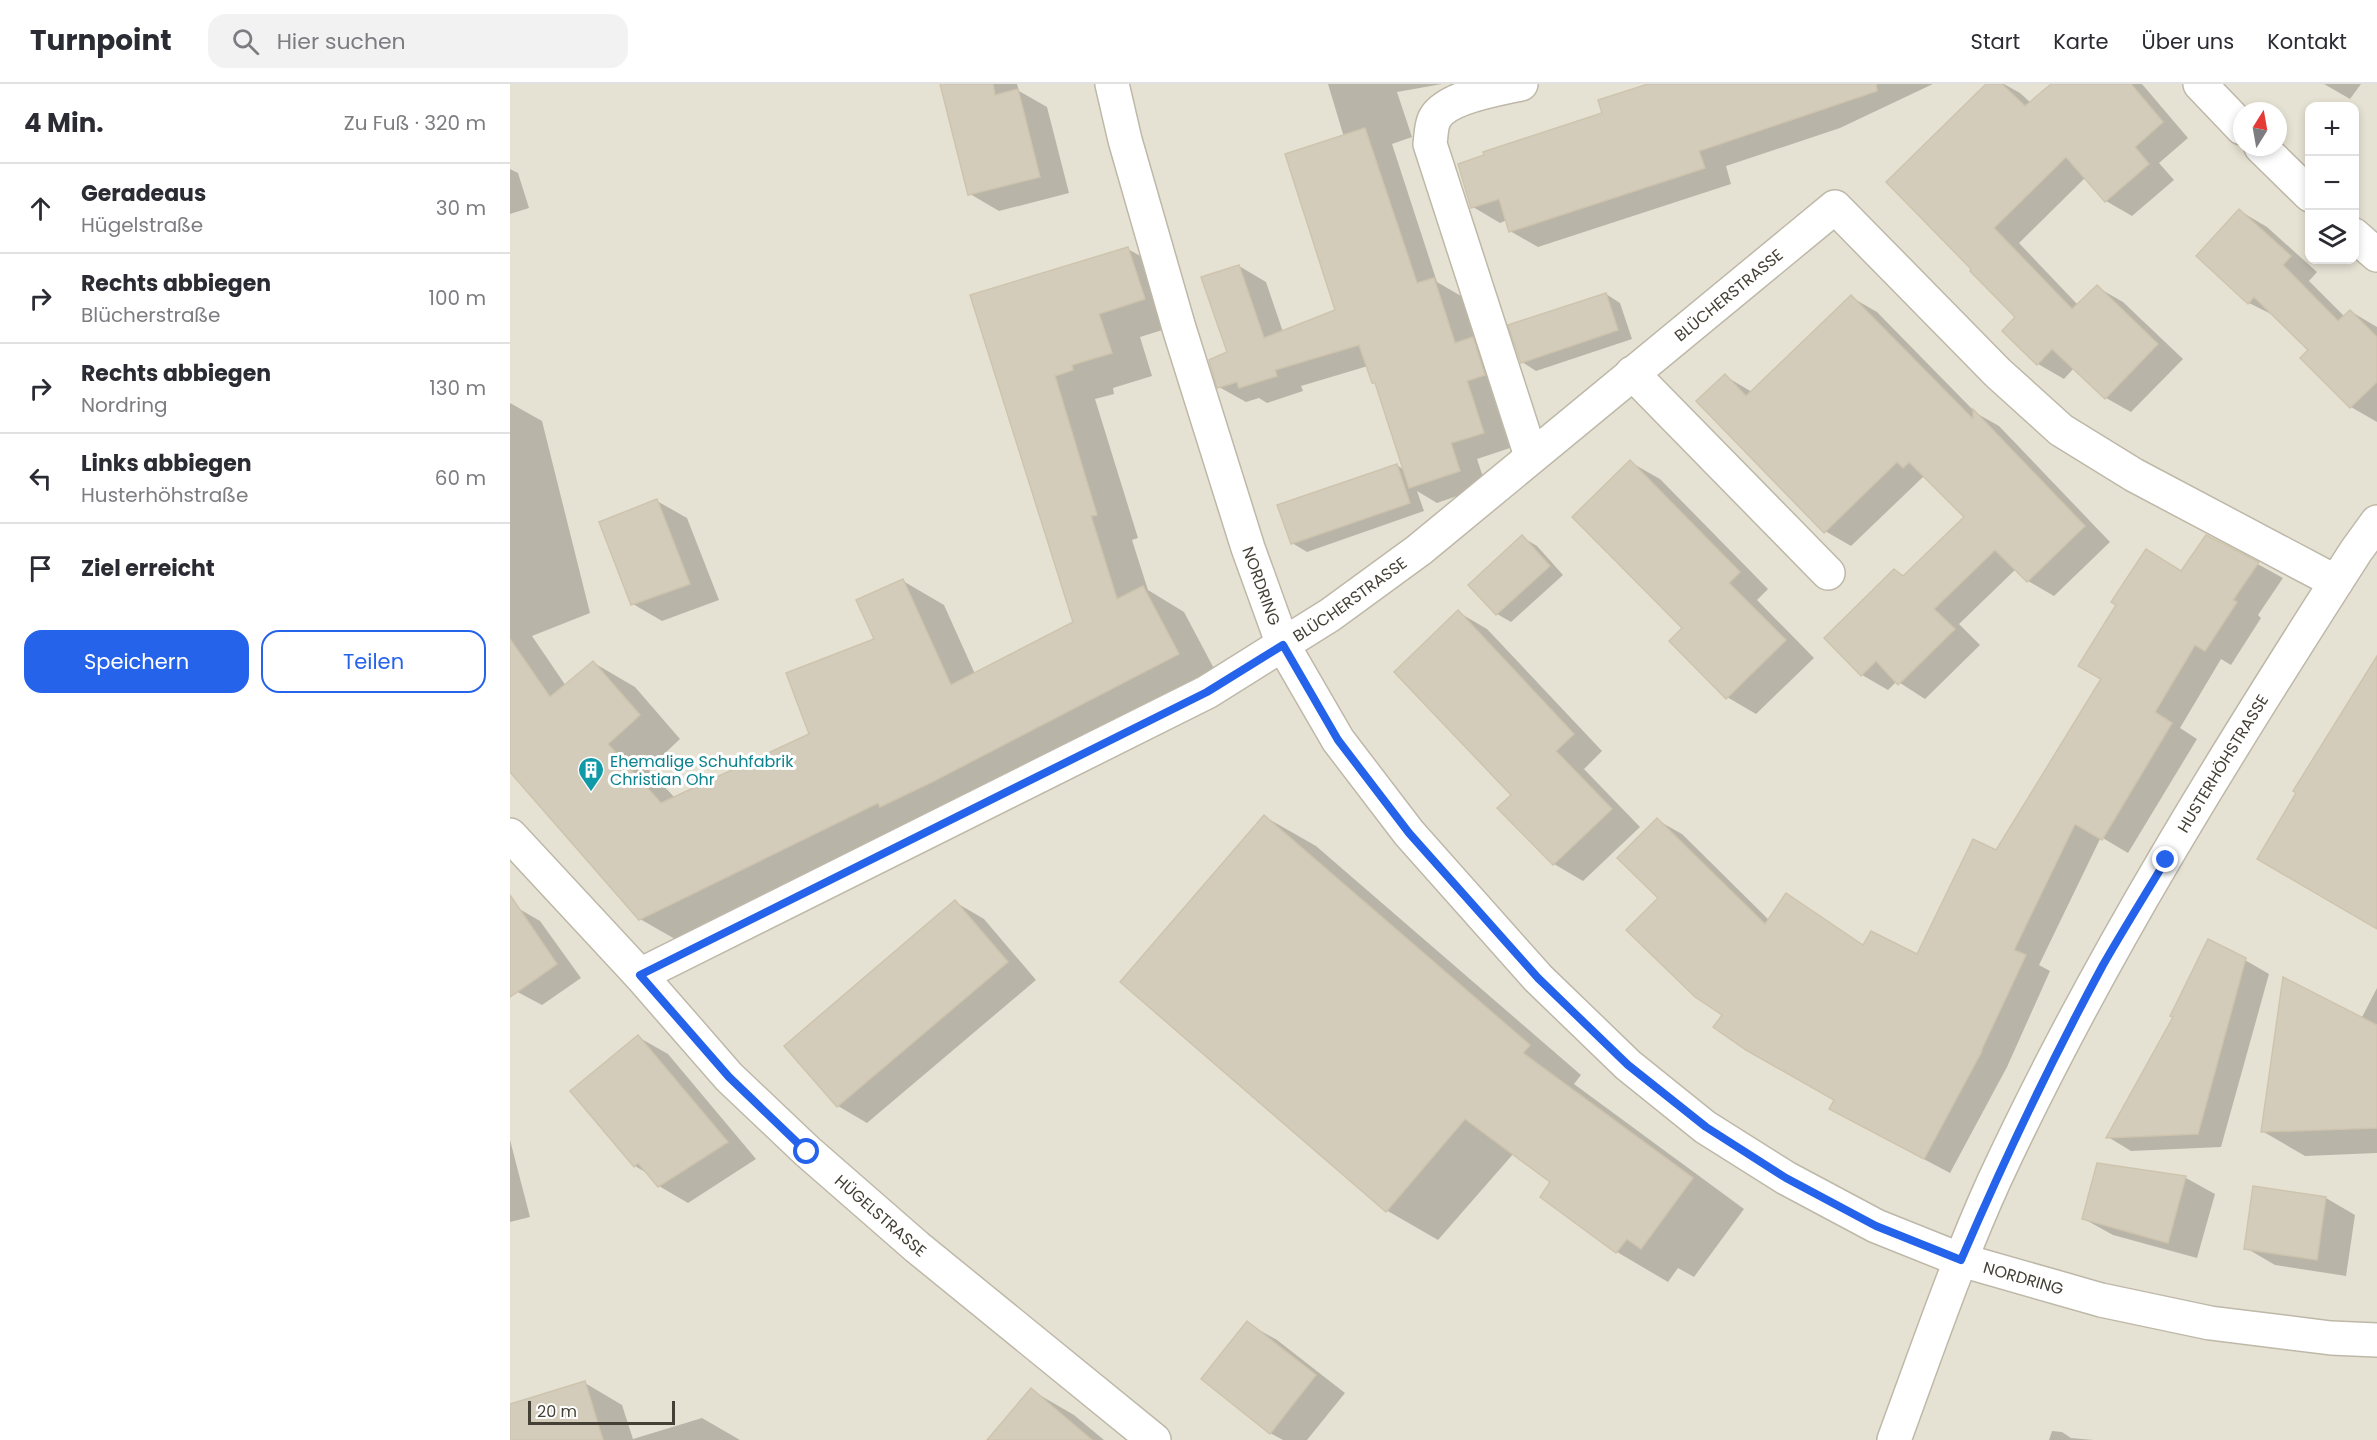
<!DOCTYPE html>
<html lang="de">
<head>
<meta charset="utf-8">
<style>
	:root { --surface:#fff; --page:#f2f2f3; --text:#2b2b33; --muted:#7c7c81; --line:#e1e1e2; --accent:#2563eb }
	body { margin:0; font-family:Poppins,sans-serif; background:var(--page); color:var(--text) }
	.controls { position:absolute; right:18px; top:18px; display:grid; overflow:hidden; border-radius:12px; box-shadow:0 3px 9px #0003 }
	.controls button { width:54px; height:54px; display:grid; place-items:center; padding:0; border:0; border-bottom:2px solid var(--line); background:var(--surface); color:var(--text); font:30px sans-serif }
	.compass { position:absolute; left:1723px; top:18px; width:54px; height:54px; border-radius:50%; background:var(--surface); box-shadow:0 3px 9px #0003; rotate:11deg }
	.scale { position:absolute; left:18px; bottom:15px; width:147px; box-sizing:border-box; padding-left:6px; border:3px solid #454035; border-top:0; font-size:16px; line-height:21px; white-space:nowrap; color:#454035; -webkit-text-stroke:4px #fff; paint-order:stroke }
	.stop { position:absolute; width:18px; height:18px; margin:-14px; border:4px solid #2563eb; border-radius:50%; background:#fff }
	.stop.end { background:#2563eb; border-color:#fff; box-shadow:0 2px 6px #0008 }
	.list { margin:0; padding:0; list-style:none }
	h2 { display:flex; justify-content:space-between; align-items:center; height:78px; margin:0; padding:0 24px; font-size:26px }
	h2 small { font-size:20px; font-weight:400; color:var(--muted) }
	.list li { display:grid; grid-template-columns:39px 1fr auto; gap:18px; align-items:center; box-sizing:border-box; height:90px; padding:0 24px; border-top:2px solid var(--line) }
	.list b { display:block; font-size:22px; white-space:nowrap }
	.list p { margin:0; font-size:20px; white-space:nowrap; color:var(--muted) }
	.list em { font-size:20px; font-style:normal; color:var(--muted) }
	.actions { display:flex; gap:12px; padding:18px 24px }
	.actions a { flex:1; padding:14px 0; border:2px solid var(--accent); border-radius:18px; text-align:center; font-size:21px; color:var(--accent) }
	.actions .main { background:var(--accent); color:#fff }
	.icon { flex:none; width:33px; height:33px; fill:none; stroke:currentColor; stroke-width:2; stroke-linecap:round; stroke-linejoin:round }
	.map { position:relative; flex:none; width:1867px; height:1356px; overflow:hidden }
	header { display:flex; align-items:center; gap:36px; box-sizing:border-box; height:84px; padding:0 30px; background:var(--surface); border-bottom:2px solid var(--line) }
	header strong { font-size:28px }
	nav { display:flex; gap:33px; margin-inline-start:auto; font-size:21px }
	.search { width:420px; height:54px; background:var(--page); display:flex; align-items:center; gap:15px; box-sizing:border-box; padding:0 21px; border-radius:18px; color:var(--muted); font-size:22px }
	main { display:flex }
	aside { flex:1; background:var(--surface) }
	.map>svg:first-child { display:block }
	.residential { fill:#e6e2d3; fill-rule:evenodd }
	.shadow { fill:#0003 }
	.building { fill:#d4ccbb; stroke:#cec4ae; stroke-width:1.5 }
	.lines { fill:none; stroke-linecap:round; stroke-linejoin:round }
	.minor-casing { stroke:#beb8a8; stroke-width:36 }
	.minor { stroke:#fff; stroke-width:33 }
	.route { stroke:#2563eb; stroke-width:8 }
	.labels { text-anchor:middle; stroke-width:6; stroke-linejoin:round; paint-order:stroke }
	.street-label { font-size:16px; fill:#454035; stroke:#fff }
	.culture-label { font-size:16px; fill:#0d838f; stroke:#fff; text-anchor:start }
</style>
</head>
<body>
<header>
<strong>Turnpoint</strong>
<div class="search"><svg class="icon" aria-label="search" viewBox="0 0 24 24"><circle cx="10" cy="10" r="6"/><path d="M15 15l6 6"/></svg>Hier suchen</div>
<nav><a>Start</a><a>Karte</a><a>Über uns</a><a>Kontakt</a></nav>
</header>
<main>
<aside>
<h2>4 Min.<small>Zu Fuß · 320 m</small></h2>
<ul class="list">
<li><svg class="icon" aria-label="ahead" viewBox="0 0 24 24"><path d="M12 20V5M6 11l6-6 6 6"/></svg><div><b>Geradeaus</b><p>Hügelstraße</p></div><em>30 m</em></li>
<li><svg class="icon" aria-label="right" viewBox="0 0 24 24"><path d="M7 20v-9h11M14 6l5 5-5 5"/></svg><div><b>Rechts abbiegen</b><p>Blücherstraße</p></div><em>100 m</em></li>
<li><svg class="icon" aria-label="right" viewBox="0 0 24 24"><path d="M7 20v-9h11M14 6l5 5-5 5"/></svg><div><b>Rechts abbiegen</b><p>Nordring</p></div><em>130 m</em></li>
<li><svg class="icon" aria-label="left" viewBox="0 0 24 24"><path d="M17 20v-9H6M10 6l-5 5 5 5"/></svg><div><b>Links abbiegen</b><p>Husterhöhstraße</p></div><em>60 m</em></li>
<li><svg class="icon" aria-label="arrive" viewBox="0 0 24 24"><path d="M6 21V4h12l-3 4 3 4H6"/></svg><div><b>Ziel erreicht</b></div></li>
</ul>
<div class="actions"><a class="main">Speichern</a><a>Teilen</a></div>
</aside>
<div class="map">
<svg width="1867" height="1356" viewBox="0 0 1867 1356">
	<rect width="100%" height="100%" fill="#f2efe5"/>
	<!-- residential -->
	<path class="residential" d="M0,0H1867V1356H0ZM1800,22H1844V176H1800ZM1732,27H1768V63H1732Z"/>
	<!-- shadow -->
	<g class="shadow">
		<path d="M432,0H507L509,7L537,23L559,109L489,127L460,110Z"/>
		<path d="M818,0H932L887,8L902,53L882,60L927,198L951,212L965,256L989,270L1001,306L983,312L1000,364L967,375L976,402L927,419L907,407L914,427L797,468L782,459L887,381L894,386L867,300L863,298L858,282L791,302L793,307L757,319L749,314L736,318L709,303L719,269L729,182L756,198L773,248L827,227L836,52L833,50Z"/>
		<path d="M1141,0H1423L1330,44L1216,82L1221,100L1028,163L1000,147L997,136L990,139L963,123L1094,30Z"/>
		<path d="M1479,0H1494L1510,9L1521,19L1543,0H1632L1678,54L1649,79L1664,96L1622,132L1596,117L1576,93L1509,159L1568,221L1587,203L1613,218L1673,275L1621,328L1596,314L1564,284L1554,295L1528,280L1494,247L1507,233L1462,187Z"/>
		<path d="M1814,0H1851L1840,15Z"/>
		<path d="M0,85L8,89L19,124L0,130Z"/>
		<path d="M1730,127L1757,143L1807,188L1799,197L1835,233L1840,227L1867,243V338L1841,323L1792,274L1800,266L1767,233L1739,219Z"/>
		<path d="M618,165L660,189L675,239L630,253L642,292L603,304L604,310L585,315L628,454L622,456L638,506L674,528L709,594L172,859L130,835L0,686V319L32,337L80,529L22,552L56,602L84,579L125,603L170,655L138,685L165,714L301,651L366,556L393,497L434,521L465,590L565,539L462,212Z"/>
		<path d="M1096,210L1110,219L1122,255L1026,287L1012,278Z"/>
		<path d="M1341,213L1367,228L1466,329L1489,342L1600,458L1544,512L1518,497L1506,485L1449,540L1470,561L1415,615L1387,597L1378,606L1352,591L1385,487L1395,492L1456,433L1421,398L1413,393L1341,462L1315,447L1215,292L1242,308Z"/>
		<path d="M1120,378L1150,395L1258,505L1247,516L1304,574L1246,630L1217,613L1174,544Z"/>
		<path d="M147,417L177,434L209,516L152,537L123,520Z"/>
		<path d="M1697,452L1773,494L1748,531L1751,534L1721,581L1711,575L1670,644L1687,655L1618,769L1591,753L1529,881L1540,887L1497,983L1440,1089L1346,1039L1326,1016L1214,930L1150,814L1147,736L1172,750L1259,836L1276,811L1355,862L1408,872L1487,768Z"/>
		<path d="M1012,453L1027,462L1053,491L1001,538L987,530Z"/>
		<path d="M948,528L977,545L1092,667L1074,685L1130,743L1073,797L1044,780L1003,711Z"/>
		<path d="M755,733L806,762L1071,991L1064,1000L1234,1125L1184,1193L1168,1184L1158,1198L1107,1168L1042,1098L1004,1069L928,1156L876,1126Z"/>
		<path d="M445,818L474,835L526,896L357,1039L328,1022L276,962Z"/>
		<path d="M6,823L30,837L71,894L32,921L0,904V827Z"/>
		<path d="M1735,876L1759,890L1711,1063L1621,1067L1598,1053L1665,933Z"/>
		<path d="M1867,904V1069L1795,1072L1752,1047L1851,935Z"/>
		<path d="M128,953L158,970L246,1075L178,1119L149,1102L140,1091L125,1082Z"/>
		<path d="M0,1056L20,1133L0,1138Z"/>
		<path d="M1588,1080L1676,1094L1705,1110L1687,1174L1603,1151L1574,1135Z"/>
		<path d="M1816,1114L1845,1131L1836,1192L1765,1181L1736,1164Z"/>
		<path d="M737,1239L767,1256L835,1309L797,1356H773L760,1349Z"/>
		<path d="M75,1299L112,1321L123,1355L192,1334L230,1356H0V1321Z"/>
		<path d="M521,1306L564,1331L594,1356H479Z"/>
		<path d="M1542,1347L1552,1348L1561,1354L1584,1356H1539Z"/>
	</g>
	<!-- building -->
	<g class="building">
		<path d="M430,0H483L485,11L508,5L530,93L458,111Z"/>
		<path d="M1138,0H1366L1367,7L1189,67L1195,84L999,148L989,115L961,124L948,80L974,71L973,68L1092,29L1088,16Z"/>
		<path d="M1476,0H1492L1515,22L1541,0H1621L1653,38L1625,63L1639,80L1595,118L1556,73L1484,144L1562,225L1587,201L1648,260L1595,315L1542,265L1527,281L1492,247L1505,233L1460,187L1461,185L1376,98Z"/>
		<path d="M855,44L907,199L924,194L945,259L963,253L975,291L957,297L974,349L941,359L950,387L899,404L865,299H862L849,261L765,286L767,292L729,304L727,298L707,304L699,276L717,268L691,193L729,181L754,254L825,226L775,70Z"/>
		<path d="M1729,125L1781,172L1773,181L1828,237L1840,226L1867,253V298L1840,324L1790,274L1798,266L1744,213L1738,220L1686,172Z"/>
		<path d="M618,163L635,215L589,230L602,269L562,281L563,286L545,292L587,431L581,432L607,515L633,502L669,570L422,698L370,723L368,719L129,836L0,688V555L40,613L83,577L130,631L98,660L151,719L299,650L276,589L364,555L346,516L393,495L441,601L563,538L460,211Z"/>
		<path d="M1096,209L1108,246L1011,279L998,241Z"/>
		<path d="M1341,211L1463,335V325L1575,442L1517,498L1485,466L1424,525L1445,545L1388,601L1366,577L1351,592L1314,554L1384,485L1393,492L1454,433L1399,378L1393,384L1387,378L1314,449L1186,317L1215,290L1236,312Z"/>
		<path d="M1120,376L1230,488L1219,499L1276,556L1216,615L1159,557L1172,544L1062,433Z"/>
		<path d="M887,380L900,419L781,460L767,421Z"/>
		<path d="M147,415L180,500L121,521L89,438Z"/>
		<path d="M1012,451L1040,482L986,531L958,501Z"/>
		<path d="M1696,451L1749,478L1723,516L1727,518L1695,567L1685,561L1645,628L1662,639L1592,756L1565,740L1504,866L1516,871L1471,967H1472L1414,1075L1319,1025L1324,1016L1236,966L1203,943L1212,931L1185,913L1116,846L1148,814L1107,774L1147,734L1255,840L1276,809L1353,861L1361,847L1407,870L1463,755L1486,766L1591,595L1568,582L1606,521L1601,518L1636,465L1671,487Z"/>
		<path d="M948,526L1064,650L1046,667L1102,725L1043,781L987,724L1001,711L884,588Z"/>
		<path d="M1867,572V845L1747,775L1786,709L1783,707Z"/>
		<path d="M754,731L1020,961L1013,969L1183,1094L1131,1165L1117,1155L1106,1169L1030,1113L1040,1098L955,1035L876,1128L610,898Z"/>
		<path d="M0,811L47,880L0,913Z"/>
		<path d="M445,816L498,878L327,1023L274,962Z"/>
		<path d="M1698,855L1736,874L1688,1050L1596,1054L1663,933L1660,932Z"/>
		<path d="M1773,893L1867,941V1044L1751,1048Z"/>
		<path d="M128,951L218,1058L148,1103L128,1079L124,1083L60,1007Z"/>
		<path d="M1587,1079L1676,1092L1658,1159L1572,1135Z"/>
		<path d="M1743,1102L1816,1113L1807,1176L1734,1165Z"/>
		<path d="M737,1237L806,1291L760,1350L691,1295Z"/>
		<path d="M75,1297L93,1356H0V1320Z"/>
		<path d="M521,1304L582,1356H477Z"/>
	</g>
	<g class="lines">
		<defs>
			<g id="minor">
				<path id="s1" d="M602,0L615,56L669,244L738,464L773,561L828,656L899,749L1028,894L1118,981L1195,1043L1276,1094L1366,1142L1451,1176L1591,1216L1700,1239L1821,1254L1867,1256"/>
				<path d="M1011,0C989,5 934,13 924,36C921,43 921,53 920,60L1021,372"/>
				<path d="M1690,0L1732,44"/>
				<path d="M1751,63L1800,111"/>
				<path d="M1844,151L1867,171"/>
				<path d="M1122,289L1318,489"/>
				<path id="s2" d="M0,751L130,891L219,993L297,1067L407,1163L644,1356"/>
				<path id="s3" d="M130,891L697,608L820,531L909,466L1325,123L1488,289L1551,346L1624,391L1826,498"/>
				<path id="s4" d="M1384,1356C1416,1269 1446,1181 1484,1097C1586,877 1715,671 1846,467L1867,438"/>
			</g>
		</defs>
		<!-- minor casing -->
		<use href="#minor" class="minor-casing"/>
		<!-- minor -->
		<use href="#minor" class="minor"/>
	</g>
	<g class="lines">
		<!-- route -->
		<path class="route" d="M297,1068L219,993L130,891L697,608L773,561L828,656L899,749L1028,894L1118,981L1196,1043L1276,1094L1366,1142L1451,1176C1494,1076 1541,977 1593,881C1613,846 1635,811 1656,776"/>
	</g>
	<!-- icons -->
	<defs>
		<symbol id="building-pin" viewBox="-11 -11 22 30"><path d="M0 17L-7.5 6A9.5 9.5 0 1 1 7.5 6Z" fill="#0f9aa8" stroke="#fff"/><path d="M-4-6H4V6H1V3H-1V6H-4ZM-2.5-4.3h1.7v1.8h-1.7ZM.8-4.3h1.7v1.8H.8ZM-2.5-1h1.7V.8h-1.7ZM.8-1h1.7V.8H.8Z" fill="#fff"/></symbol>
	</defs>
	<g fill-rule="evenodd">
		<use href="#building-pin" x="66" y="671" width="30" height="40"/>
	</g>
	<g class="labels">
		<!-- street labels -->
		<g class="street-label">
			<text dy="6" stroke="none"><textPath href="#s3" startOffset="1290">BLÜCHERSTRASSE</textPath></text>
			<text dy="6" stroke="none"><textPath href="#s1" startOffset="524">NORDRING</textPath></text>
			<text dy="6" stroke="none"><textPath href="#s3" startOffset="804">BLÜCHERSTRASSE</textPath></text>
			<text dy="6" stroke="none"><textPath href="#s4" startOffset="754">HUSTERHÖHSTRASSE</textPath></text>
			<text dy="6" stroke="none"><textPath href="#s2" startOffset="532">HÜGELSTRASSE</textPath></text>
			<text dy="6" stroke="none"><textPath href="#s1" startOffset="1586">NORDRING</textPath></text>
		</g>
		<!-- culture labels -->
		<g class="culture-label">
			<text x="100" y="683">Ehemalige Schuhfabrik<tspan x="100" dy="18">Christian Ohr</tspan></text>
		</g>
	</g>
</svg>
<div class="controls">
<button>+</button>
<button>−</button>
<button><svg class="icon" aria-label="layers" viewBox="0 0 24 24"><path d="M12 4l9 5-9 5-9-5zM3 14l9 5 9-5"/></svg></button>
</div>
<svg class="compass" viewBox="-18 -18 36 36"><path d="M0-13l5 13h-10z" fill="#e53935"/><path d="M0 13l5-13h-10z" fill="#7c7c81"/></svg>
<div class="scale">20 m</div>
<div class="stop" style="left:297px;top:1068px"></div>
<div class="stop end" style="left:1656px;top:776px"></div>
</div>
</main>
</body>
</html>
